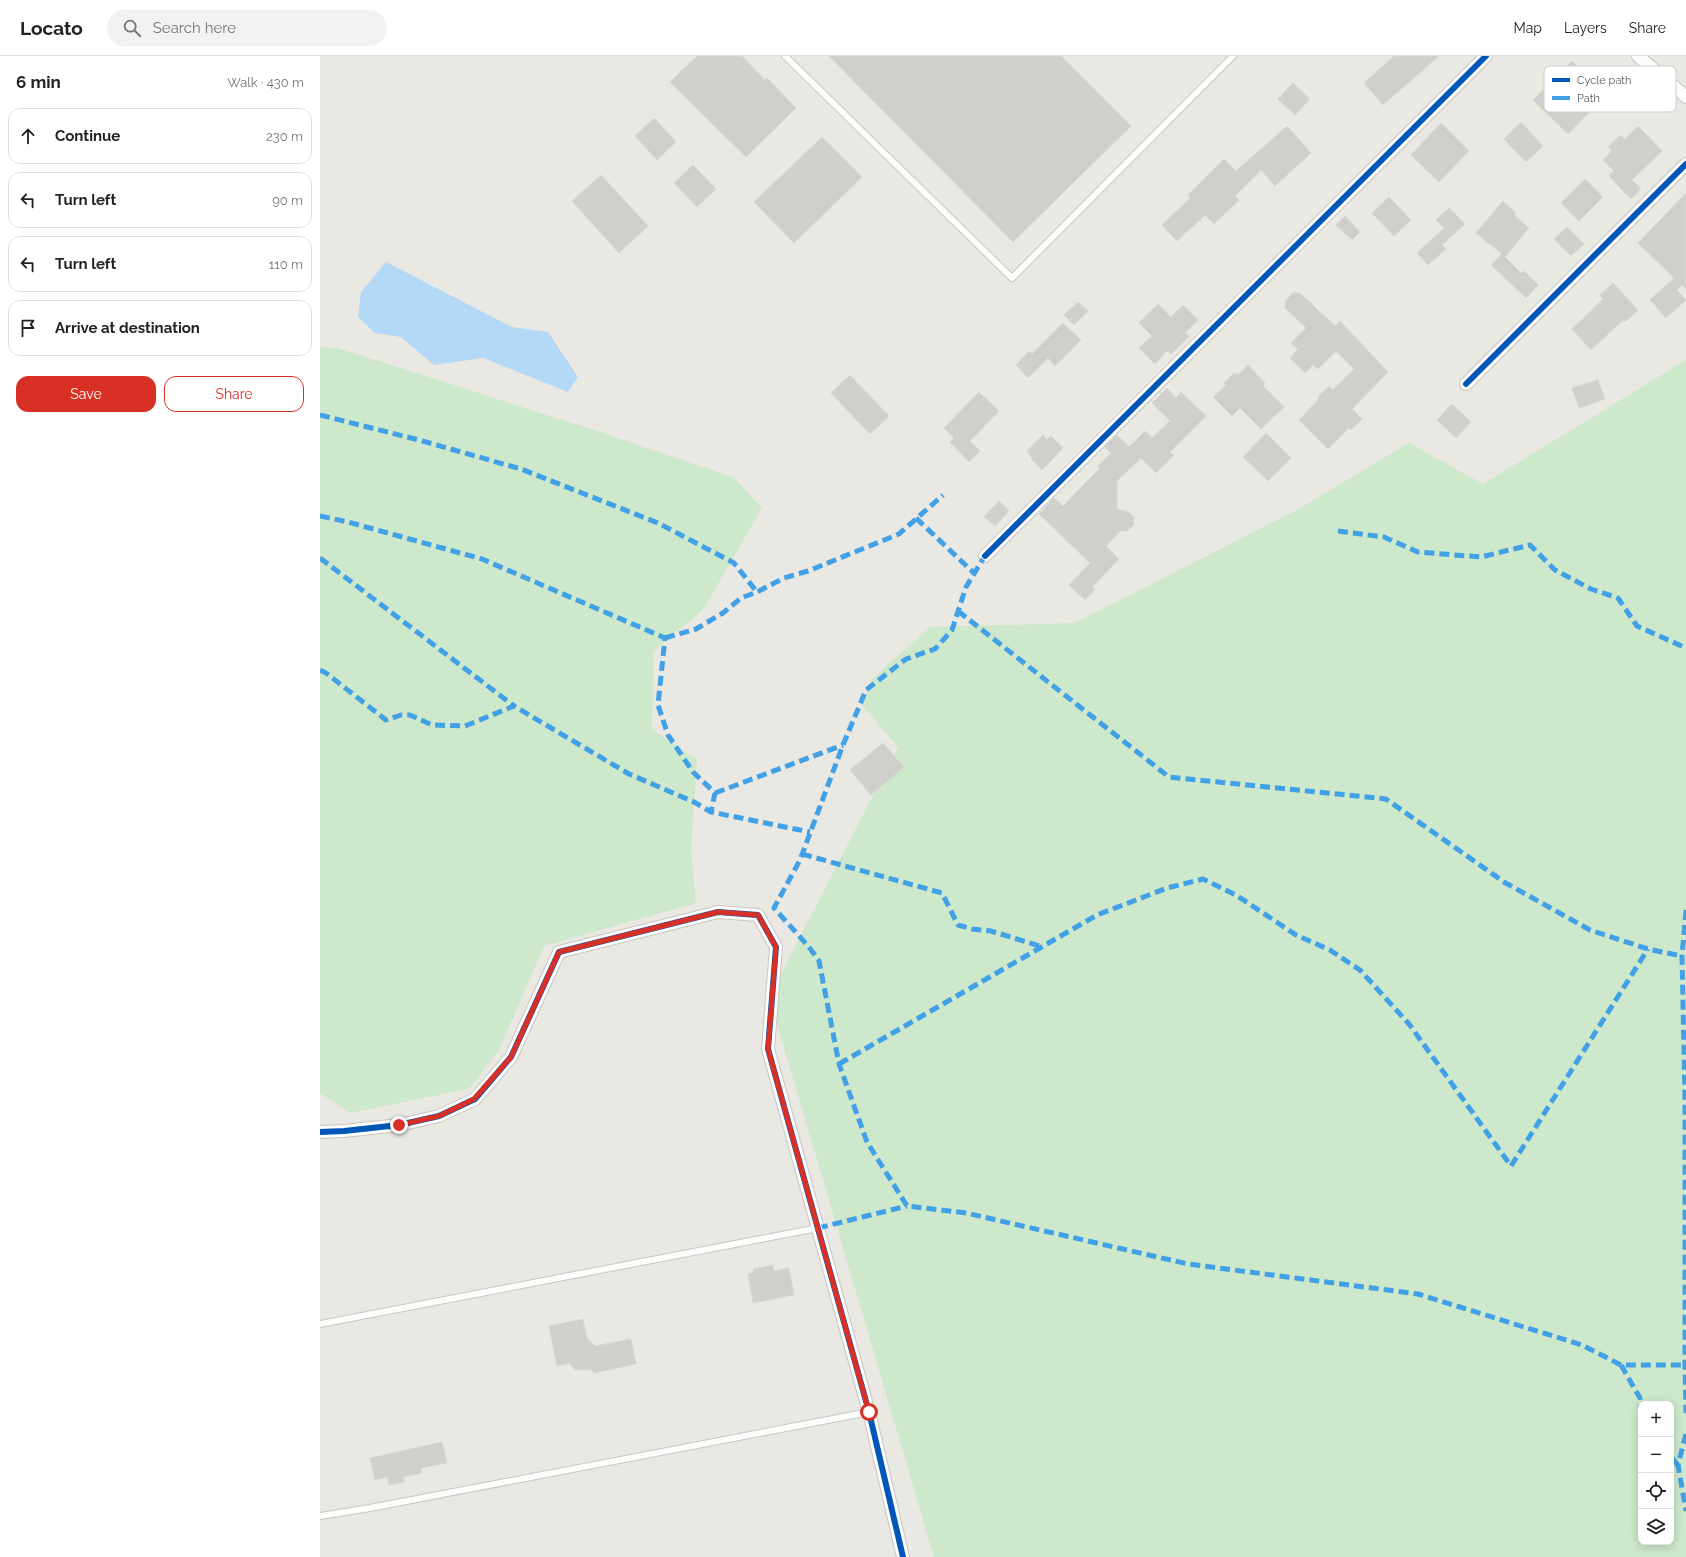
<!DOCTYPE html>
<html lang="en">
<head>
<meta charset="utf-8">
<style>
	:root { --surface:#fff; --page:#f2f2f2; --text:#222; --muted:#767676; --line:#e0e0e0; --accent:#d93025 }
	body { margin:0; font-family:Raleway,sans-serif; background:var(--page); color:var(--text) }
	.controls { position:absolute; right:12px; bottom:12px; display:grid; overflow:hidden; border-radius:8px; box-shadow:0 2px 10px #0003 }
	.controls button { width:36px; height:36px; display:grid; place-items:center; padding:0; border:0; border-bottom:1px solid var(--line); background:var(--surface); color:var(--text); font:20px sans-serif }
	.stop { position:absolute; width:12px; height:12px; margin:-9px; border:3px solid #d93025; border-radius:50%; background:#fff }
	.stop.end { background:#d93025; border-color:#fff; box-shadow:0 1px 4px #0008 }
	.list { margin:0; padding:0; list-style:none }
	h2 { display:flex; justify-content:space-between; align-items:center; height:52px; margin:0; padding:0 16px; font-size:17px }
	h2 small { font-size:13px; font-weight:400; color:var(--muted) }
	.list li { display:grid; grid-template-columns:26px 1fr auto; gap:12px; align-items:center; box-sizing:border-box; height:56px; margin:0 8px 8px; padding:0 8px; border:1px solid var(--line); border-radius:12px }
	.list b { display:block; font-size:15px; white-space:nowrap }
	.list em { font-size:13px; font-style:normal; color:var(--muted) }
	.actions { display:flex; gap:8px; padding:12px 16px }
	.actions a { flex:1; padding:9px 0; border:1px solid var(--accent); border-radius:12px; text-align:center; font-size:14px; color:var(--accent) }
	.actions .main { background:var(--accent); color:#fff }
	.icon { flex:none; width:22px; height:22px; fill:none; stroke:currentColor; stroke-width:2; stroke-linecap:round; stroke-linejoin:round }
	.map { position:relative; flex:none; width:1366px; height:1501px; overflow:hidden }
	header { display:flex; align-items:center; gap:24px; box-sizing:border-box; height:56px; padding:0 20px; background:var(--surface); border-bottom:1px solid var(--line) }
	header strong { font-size:19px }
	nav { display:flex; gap:22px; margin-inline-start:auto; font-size:14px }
	.search { width:280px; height:36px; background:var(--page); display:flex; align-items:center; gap:10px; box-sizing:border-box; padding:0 14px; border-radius:22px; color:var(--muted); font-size:15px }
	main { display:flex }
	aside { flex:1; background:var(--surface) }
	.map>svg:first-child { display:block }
	.green { fill:#cee8cb; fill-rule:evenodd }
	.water { fill:#b4d9f6 }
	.building { fill:#d0cfcb; stroke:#d9d7d2 }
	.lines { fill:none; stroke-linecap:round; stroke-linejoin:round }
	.lane-casing { stroke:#c6c6c5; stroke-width:8 }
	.street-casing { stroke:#c6c6c5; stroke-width:14 }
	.lane { stroke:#fcfcfb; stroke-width:6 }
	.street { stroke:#fcfcfb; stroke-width:12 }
	.quiet { stroke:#42a1e6; stroke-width:5; stroke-dasharray:10 5; stroke-linecap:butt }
	.cycleway-casing { stroke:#fff; stroke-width:8 }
	.cycleway { stroke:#0057b8; stroke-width:6 }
	.route { stroke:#d93025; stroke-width:5 }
	.key { fill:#fff; stroke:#cdced0; stroke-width:1 }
	.key-label { font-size:11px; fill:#585c62 }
</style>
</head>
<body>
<header>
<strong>Locato</strong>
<div class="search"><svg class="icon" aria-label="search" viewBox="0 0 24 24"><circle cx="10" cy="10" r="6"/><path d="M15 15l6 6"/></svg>Search here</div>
<nav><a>Map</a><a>Layers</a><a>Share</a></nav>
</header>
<main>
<aside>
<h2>6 min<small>Walk · 430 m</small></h2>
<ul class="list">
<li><svg class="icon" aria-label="ahead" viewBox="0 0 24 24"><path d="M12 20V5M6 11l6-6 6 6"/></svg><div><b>Continue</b></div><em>230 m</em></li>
<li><svg class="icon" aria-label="left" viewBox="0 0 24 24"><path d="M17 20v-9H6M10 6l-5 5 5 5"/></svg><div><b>Turn left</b></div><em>90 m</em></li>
<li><svg class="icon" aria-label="left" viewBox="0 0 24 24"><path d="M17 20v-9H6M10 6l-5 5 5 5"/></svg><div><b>Turn left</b></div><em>110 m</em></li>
<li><svg class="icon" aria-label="arrive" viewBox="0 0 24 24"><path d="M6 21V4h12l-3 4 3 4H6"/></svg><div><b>Arrive at destination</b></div></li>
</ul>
<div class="actions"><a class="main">Save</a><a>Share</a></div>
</aside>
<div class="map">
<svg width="1366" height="1501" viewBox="0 0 1366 1501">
	<rect width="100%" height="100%" fill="#eae8e2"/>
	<!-- green -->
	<g class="green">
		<path d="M0,291L18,292L271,373L413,421L442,452L383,554L334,595L332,673L377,704L371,795L376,847L224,890L179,994L149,1033L30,1057L0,1037Z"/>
		<path d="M1366,304V1501H614L449,941L578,691L542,649L552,623L610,571L755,567L977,454L1089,387L1163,428ZM1321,1348H1351V1486H1321Z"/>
	</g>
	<!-- water -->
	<path class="water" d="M66,206L192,271L228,276L258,321L248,336L163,302L114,309L81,281L55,277L38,261L41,236Z"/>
	<!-- building -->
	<g class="building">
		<path d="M377,0H422L445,24L447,22L476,52L426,101L350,26Z"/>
		<path d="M509,0H741L811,70L693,186Z"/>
		<path d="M1074,0H1119L1063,49L1044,27Z"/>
		<path d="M1252,5L1286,39L1248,78L1213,44Z"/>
		<path d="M973,27L990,43L975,59L958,43Z"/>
		<path d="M334,62L356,86L337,104L315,80Z"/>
		<path d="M1201,66L1223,90L1206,106L1184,83Z"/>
		<path d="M1121,67L1149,95L1119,126L1091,99Z"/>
		<path d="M967,70L991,97L955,130L941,114L915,140L919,144L894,168L885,159L857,185L842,169L870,142L868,139L904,103L916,115Z"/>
		<path d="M1318,70L1342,95L1312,124L1321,133L1311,143L1289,120L1294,115L1283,104L1292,95L1288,91L1301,79L1305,83Z"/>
		<path d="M502,81L542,121L474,187L434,146Z"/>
		<path d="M373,109L396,133L377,151L354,127Z"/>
		<path d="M281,119L328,170L299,197L252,145Z"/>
		<path d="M1265,123L1283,141L1259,165L1241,147Z"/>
		<path d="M1366,137V233L1362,229L1357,234L1366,244L1346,262L1330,244L1354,222L1318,187Z"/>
		<path d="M1069,141L1091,164L1074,180L1052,157Z"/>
		<path d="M1183,145L1196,157L1194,159L1209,172L1185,201L1183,199L1201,217L1204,215L1218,229L1206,242L1171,209L1182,198L1156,177Z"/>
		<path d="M1129,152L1145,168L1122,189L1126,193L1108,209L1097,197L1124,172L1116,164Z"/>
		<path d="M1025,160L1040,176L1032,184L1016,169Z"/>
		<path d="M1247,171L1264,188L1251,200L1234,183Z"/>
		<path d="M1293,227L1318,254L1305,266L1303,264L1271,294L1252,273L1283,243L1280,239Z"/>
		<path d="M973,237H980L1015,270L1020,265L1068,316L1032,353L1042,363L1031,374L1029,372L1008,393L979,364L999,343L998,341L1009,330L1013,334L1034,313L1016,295L998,313L993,309L985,317L970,302L978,293L971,287L986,272L965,252L966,244Z"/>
		<path d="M758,246L768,255L754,269L744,259Z"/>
		<path d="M838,248L851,261L863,249L878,264L865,277L869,280L851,298L847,295L835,308L819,292L832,280L819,267Z"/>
		<path d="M743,267L761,284L735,310L728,302L708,322L696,309L709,295L712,298Z"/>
		<path d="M928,309L945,327L943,330L964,351L941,373L920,352L912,360L893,341L906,329L904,327L914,317L916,319L917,317L919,318Z"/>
		<path d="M530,319L569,360L550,378L511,337Z"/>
		<path d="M1278,324L1285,343L1259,352L1252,332Z"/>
		<path d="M847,332L856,342L861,336L886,360L850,396L854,399L836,417L821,402L797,425V453L808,456L814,461L813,470L807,475H800L786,490L799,503L772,531L775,533L765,544L749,529L770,507L719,458L734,442L743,450L780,412L778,410L791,397L785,391L797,379L809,391L825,375L832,382L850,365L832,347Z"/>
		<path d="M659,336L679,355L650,385L660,395L649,406L630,386L634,382L624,372Z"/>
		<path d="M1132,348L1151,366L1136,382L1117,364Z"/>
		<path d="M946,377L971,402L948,425L923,401Z"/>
		<path d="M723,379L727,384L731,380L743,392L722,414L710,401L711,400L707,395Z"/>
		<path d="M679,445L689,455L675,470L664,461Z"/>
		<path d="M563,687L584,711L551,739L530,714Z"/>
		<path d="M453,1209L454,1215L469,1212L474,1239L433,1247L428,1218L433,1217L434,1213Z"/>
		<path d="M263,1263L267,1282L275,1290L311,1283L316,1308L274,1317L272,1313L255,1314L249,1307L237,1310L229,1270Z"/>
		<path d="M122,1386L127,1407L101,1412L102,1417L83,1421L84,1426L69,1429L67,1421L55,1424L50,1402Z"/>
	</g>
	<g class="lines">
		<defs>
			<g id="lane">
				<path d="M465,0L692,222L913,0"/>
				<path d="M0,1268L498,1172"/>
				<path d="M0,1460L50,1452L549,1356"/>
			</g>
			<g id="street">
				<path d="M1318,0L1366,41"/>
				<path d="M1146,328L1366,108"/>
				<path d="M665,500L1166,0"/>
				<path d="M0,1076L24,1075L79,1069L119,1060L155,1043L191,1001L239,896L398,856L438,859L456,891L448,993L549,1356L583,1501"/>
			</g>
		</defs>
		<!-- lane casing -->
		<use href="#lane" class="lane-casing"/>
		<!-- street casing -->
		<use href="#street" class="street-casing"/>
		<!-- lane -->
		<use href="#lane" class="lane"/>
		<!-- street -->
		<use href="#street" class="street"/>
		<!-- quiet -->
		<g class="quiet">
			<path d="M0,359L99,384L201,413L338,467L414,507L437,536"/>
			<path d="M0,460L28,466L162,503L345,582L338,649L348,679L373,716L395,737L391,756"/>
			<path d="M596,462L655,518"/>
			<path d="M1018,475L1064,481L1098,496L1161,501L1210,489L1235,514L1271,533L1298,542L1317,570L1366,592"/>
			<path d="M666,498L646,531L632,574L615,593L586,603L546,634L523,689L480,804L454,852L489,891L499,905L519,1008L547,1086L587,1150L646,1157L868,1208L1098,1238L1262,1289L1301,1309H1365"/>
			<path d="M0,502L194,650"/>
			<path d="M638,555L849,721L1066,743L1184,826L1270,874L1328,893L1362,900"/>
			<path d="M345,582L376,573L403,557L421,542L437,536L464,522L488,515L579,478L623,439"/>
			<path d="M0,614L6,617L66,664L81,659H90L112,669L145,670L194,650L309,718L374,746L391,756L490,776"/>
			<path d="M395,737L523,689"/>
			<path d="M482,798L622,837L638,869L652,873L671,875L723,891"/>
			<path d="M1366,854L1362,900L1365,1044V1309L1366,1357"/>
			<path d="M519,1008L777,859L847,832L883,823L916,839L976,879L1010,894L1040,914L1089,968L1191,1110L1328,893"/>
			<path d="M498,1172L587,1150"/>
			<path d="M1301,1309L1320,1342L1321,1363"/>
			<path d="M1366,1378L1358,1409L1366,1455"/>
			<path d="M1351,1401L1358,1409"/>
		</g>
		<defs>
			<g id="cycleway">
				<path d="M1146,328L1366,108"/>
				<path d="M665,500L1166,0"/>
				<path d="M0,1076L24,1075L79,1069L119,1060L155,1043L191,1001L239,896L398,856L438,859L456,891L448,993L549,1356L583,1501"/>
			</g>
		</defs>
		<!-- cycleway casing -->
		<use href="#cycleway" class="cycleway-casing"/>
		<!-- cycleway -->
		<use href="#cycleway" class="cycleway"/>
	</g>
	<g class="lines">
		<!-- route -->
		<path class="route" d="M79,1069L119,1060L154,1043L191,1001L239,896L398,856L438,859L456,891L448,993L549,1356"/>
	</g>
	<!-- legend -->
	<rect x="1224" y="10" width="132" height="46" rx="6" class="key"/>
	<rect x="1232" y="22" width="18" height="4" fill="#0057b8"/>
	<rect x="1232" y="40" width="18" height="4" fill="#42a1e6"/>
	<g class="key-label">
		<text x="1257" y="28">Cycle path</text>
		<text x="1257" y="46">Path</text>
	</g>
</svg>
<div class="controls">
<button>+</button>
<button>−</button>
<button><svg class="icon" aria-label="locate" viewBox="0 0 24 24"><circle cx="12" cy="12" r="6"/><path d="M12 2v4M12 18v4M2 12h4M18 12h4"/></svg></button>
<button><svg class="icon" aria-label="layers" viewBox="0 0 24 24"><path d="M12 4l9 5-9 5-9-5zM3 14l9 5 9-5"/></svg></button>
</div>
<div class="stop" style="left:549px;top:1356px"></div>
<div class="stop end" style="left:79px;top:1069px"></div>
</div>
</main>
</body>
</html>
